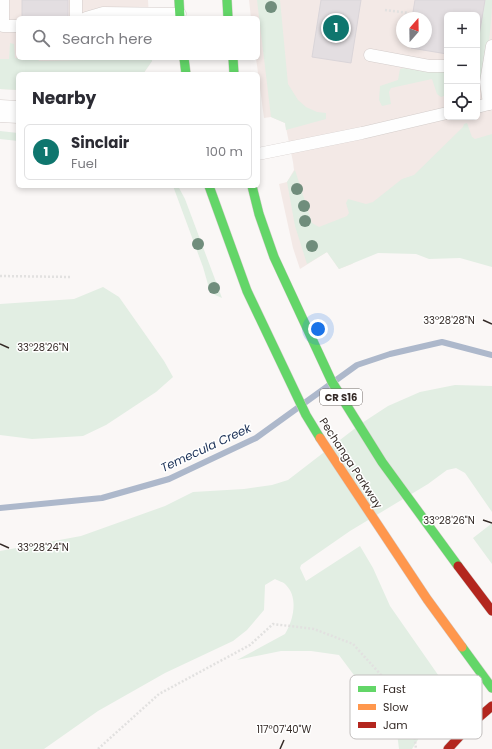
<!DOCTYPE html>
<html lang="en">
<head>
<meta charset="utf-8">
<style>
	:root { --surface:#fff; --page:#f7f7f7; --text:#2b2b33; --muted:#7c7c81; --line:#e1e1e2; --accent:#0f766e }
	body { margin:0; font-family:Poppins,sans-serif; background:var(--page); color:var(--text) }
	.controls { position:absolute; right:12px; top:12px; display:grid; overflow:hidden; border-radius:6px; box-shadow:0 2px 6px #0003 }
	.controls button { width:36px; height:36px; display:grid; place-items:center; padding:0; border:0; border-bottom:1px solid var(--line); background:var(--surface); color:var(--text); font:20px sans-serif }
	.compass { position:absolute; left:396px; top:12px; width:36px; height:36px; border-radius:50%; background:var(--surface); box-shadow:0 2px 6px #0003; rotate:20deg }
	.you { position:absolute; left:318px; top:329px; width:14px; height:14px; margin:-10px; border:3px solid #fff; border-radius:50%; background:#1a73e8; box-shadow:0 0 0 6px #1a73e833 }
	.badge { display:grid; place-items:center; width:26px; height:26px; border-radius:50%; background:var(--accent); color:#fff; font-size:13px; font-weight:700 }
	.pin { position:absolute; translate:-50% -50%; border:2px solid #fff; box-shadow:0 1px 4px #0006 }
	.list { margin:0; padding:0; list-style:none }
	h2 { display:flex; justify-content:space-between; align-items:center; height:52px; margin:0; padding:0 16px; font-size:17px }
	h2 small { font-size:13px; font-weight:400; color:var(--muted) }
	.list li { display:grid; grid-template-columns:26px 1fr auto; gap:12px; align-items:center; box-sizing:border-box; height:56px; margin:0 8px 8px; padding:0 8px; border:1px solid var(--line); border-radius:6px }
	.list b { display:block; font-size:15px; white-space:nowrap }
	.list p { margin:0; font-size:13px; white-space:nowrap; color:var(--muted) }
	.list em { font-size:13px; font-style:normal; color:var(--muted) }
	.icon { flex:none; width:22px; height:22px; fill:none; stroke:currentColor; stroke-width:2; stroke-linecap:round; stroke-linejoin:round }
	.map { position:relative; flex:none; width:492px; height:749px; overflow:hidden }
	.search { position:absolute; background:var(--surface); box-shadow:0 2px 6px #0003; left:16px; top:16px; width:244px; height:44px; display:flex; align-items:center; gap:10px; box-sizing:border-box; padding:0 14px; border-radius:6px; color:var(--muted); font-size:15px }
	.panel { position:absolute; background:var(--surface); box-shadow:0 2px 6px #0003; left:16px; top:72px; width:244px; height:116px; border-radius:6px }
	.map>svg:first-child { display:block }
	.built { fill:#f3e9e6; fill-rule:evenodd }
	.green { fill:#e2eee3 }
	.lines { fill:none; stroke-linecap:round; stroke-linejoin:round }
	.stream { stroke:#adb8cb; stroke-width:6 }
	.building { fill:#e3dee1; stroke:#dad5d9 }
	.lane-casing { stroke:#d4cdcb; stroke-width:13 }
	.street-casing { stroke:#d4cdcb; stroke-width:23 }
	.fast-casing { stroke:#d4cdcb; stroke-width:10 }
	.slow-casing { stroke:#d4cdcb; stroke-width:10 }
	.jam-casing { stroke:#d4cdcb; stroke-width:10 }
	.path { stroke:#e2e1e0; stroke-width:2.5; stroke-dasharray:2 2; stroke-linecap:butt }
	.lane { stroke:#fefefe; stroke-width:12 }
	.street { stroke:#fefefe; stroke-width:22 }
	.fast { stroke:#63d668; stroke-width:9 }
	.slow { stroke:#ff974d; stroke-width:9 }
	.jam { stroke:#b3261e; stroke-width:9 }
	.tree { fill:#708d7c }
	.ticks { fill:none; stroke:#342a26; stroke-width:1.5 }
	.labels { text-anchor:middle; stroke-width:3; stroke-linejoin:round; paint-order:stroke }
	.shield { fill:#fff; stroke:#716a67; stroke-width:1 }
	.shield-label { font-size:10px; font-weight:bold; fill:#342a26 }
	.street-label { font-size:11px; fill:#342a26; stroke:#fff }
	.water-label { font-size:12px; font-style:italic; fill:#1a3057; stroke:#fff }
	.key { fill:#fff; stroke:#c2bfbe; stroke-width:1 }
	.key-label { font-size:11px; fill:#342a26 }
	.ticks-label { font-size:10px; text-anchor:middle; fill:#342a26; stroke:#fff; stroke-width:3; stroke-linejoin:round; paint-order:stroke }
</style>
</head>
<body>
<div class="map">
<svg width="492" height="749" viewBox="0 0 492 749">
	<rect width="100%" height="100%" fill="#faf7f6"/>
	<!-- built -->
	<g class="built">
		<path d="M0,0H148L149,18H18V58H152V61L143,74H18V90L0,89Z"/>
		<path d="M249,0H492V156L352,264L339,269L327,252L300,269L293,248L279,184L287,182L294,170L293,162L285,123L271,117L264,118L256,58H258V18H251ZM447,15H477V117H447ZM402,18H426V42H402Z"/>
	</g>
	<!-- green -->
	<g class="green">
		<path d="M257,0H280L288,84L298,100L306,107L317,112L326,113V119L286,130L285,123L271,117Z"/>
		<path d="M485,0H492C492,16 487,79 477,88V41Z"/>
		<path d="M10,43L14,44L15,58L38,59L39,61L87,60V58H152V61L143,74H18V90L0,89V59H9Z"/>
		<path d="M404,68L429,71H447V95L441,97L437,94L432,79L391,88L389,92L391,104L382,106L379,100L380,86L398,80L400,69Z"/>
		<path d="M467,123L472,137L475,139L492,134V267L460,258L429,259L416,254L378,253L339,269L327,252L307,264L295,226L287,182L295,170L312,223L319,227L347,216L349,213L346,203L348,199L366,204L373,202L402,179L414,175L463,127L464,124Z"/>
		<path d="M0,131L18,133V141L0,139Z"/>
		<path d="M173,186H178L185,199L222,298L215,295L209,288L203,267Z"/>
		<path d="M103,287L119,297L164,361L173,377L156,392L106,425L83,436L32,439L0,435V304L74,299Z"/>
		<path d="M455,385L492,386V512L465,473L456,468L447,470L428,484L350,531L301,565L300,568L306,581L360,546L373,568L390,606L443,682L440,713L421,735L412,749H399L397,733L339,655L311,651H281L237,660L285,634C293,621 299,598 286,585C284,582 278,581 275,579L265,585L264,610L247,630L233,641L165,673L98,711L44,749H0V551L81,536L165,506L193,492L244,489L272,485L288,480L362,423L388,406L420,392Z"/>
		<path d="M492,521V564L473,538L491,524Z"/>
	</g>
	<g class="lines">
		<!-- stream -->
		<path class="stream" d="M0,508L102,498L169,479L256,438L357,365L390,354L442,342L492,355"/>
	</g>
	<!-- building -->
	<g class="building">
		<path d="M22,0H68V17L22,18Z"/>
		<path d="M321,0H361L351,63L312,57Z"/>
		<path d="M415,0H485L478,42L477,15H447V54L411,48L412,42H426V18H412Z"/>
	</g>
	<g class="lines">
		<defs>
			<g id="lane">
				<path d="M3,0V26H18"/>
				<path d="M76,0V18"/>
				<path d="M86,18L103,13L180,14"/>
				<path d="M370,55L429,66H447"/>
				<path d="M489,104L486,82L492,46"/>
				<path d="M477,107L492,103"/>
				<path d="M258,154L362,133L447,113"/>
			</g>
			<path id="street" d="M0,111L18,112"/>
			<g id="fast">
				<path d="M179,0L180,18"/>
				<path d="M227,0L228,18"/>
				<path d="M184,58L186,74"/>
				<path d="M233,58L234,74"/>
				<path d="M209,186L247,291L306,415L320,438"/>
				<path d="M252,186L259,214L274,257L332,382L382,462L458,566"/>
				<path d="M462,647L492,688"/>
			</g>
			<path id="slow" d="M320,438L427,599L462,647"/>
			<g id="jam">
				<path d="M458,566L492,611"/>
				<path d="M448,749L470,725L492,706"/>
			</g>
		</defs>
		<!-- lane casing -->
		<use href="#lane" class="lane-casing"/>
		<!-- street casing -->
		<use href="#street" class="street-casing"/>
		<!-- fast casing -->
		<use href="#fast" class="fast-casing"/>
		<!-- slow casing -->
		<use href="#slow" class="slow-casing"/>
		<!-- jam casing -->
		<use href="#jam" class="jam-casing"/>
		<!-- path -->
		<g class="path">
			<path d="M385,10L409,13"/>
			<path d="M0,276L72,277"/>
			<path d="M98,749L159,694L250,645L273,624L314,629L353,644L411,708L416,749"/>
		</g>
		<!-- lane -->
		<use href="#lane" class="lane"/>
		<!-- street -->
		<use href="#street" class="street"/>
		<!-- fast -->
		<use href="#fast" class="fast"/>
		<!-- slow -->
		<use href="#slow" class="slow"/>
		<!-- jam -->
		<use href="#jam" class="jam"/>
	</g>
	<!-- trees -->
	<g class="tree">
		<circle cx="271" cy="7" r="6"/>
		<circle cx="297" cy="189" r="6"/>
		<circle cx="304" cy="206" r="6"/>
		<circle cx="305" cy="221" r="6"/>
		<circle cx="198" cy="244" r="6"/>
		<circle cx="312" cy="246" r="6"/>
		<circle cx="214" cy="288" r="6"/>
	</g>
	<!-- ticks -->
	<path class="ticks" d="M483,320L492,324M0,344L9,348M483,520L492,523M0,544L9,548M280,749L284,740"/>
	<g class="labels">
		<!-- shield labels -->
		<rect class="shield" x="320" y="389" width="42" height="16" rx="3"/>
		<g class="shield-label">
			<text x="341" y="401">CR S16</text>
		</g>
		<!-- street labels -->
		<g class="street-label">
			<text transform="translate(351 463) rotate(57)" y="4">Pechanga Parkway</text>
		</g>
		<!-- water labels -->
		<g class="water-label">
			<text transform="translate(206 448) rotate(-25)" y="4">Temecula Creek</text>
		</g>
	</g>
	<!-- legend -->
	<rect x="350" y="675" width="132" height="64" rx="6" class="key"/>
	<rect x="358" y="686" width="18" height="6" fill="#63d668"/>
	<rect x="358" y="704" width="18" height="6" fill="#ff974d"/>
	<rect x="358" y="722" width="18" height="6" fill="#b3261e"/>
	<g class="key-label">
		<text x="383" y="693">Fast</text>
		<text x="383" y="711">Slow</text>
		<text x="383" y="729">Jam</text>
	</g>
	<g class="ticks-label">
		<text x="449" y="324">33°28'28"N</text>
		<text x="43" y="351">33°28'26"N</text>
		<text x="449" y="524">33°28'26"N</text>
		<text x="43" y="551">33°28'24"N</text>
		<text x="284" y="733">117°07'40"W</text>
	</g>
</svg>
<div class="controls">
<button>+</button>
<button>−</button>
<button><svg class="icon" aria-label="locate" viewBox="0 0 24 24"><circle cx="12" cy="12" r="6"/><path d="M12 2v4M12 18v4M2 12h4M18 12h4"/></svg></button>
</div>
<svg class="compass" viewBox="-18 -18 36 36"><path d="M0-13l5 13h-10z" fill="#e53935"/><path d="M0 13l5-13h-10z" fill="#7c7c81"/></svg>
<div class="you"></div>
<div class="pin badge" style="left:336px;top:28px">1</div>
<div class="search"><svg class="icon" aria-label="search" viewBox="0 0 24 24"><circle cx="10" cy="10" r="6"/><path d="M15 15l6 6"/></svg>Search here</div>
<section class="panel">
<h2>Nearby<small></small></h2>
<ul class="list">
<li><span class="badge">1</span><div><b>Sinclair</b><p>Fuel</p></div><em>100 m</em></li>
</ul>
</section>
</div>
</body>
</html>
